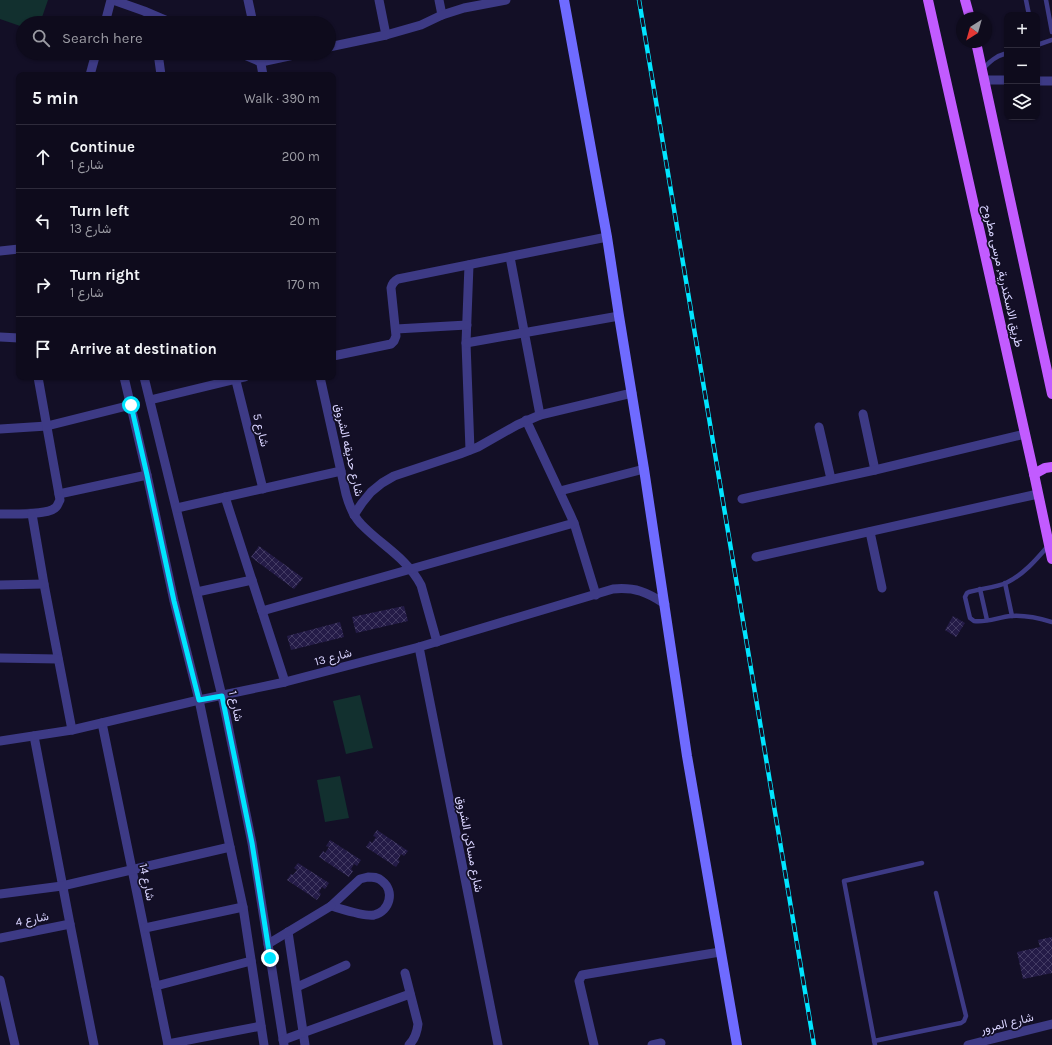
<!DOCTYPE html>
<html lang="en">
<head>
<meta charset="utf-8">
<style>
	:root { --surface:#0e0b1c; --page:#1c1929; --text:#f1f3f6; --muted:#9b9ba3; --line:#2e2b3b }
	body { margin:0; font-family:Karla,Vazirmatn,sans-serif; background:var(--page); color:var(--text) }
	.controls { position:absolute; right:12px; top:12px; display:grid; overflow:hidden; border-radius:8px; box-shadow:0 1px 3px #0004 }
	.controls button { width:36px; height:36px; display:grid; place-items:center; padding:0; border:0; border-bottom:1px solid var(--line); background:var(--surface); color:var(--text); font:20px sans-serif }
	.compass { position:absolute; left:956px; top:12px; width:36px; height:36px; border-radius:50%; background:var(--surface); box-shadow:0 1px 3px #0004; rotate:217deg }
	.stop { position:absolute; width:12px; height:12px; margin:-9px; border:3px solid #00e5ff; border-radius:50%; background:#fff }
	.stop.end { background:#00e5ff; border-color:#fff; box-shadow:0 1px 4px #0008 }
	.list { margin:0; padding:0; list-style:none }
	h2 { display:flex; justify-content:space-between; align-items:center; height:52px; margin:0; padding:0 16px; font-size:17px }
	h2 small { font-size:13px; font-weight:400; color:var(--muted) }
	.list li { display:grid; grid-template-columns:26px 1fr auto; gap:12px; align-items:center; box-sizing:border-box; height:64px; padding:0 16px; border-top:1px solid var(--line) }
	.list b { display:block; font-size:15px; white-space:nowrap }
	.list p { margin:0; font-size:13px; white-space:nowrap; color:var(--muted) }
	.list em { font-size:13px; font-style:normal; color:var(--muted) }
	.icon { flex:none; width:22px; height:22px; fill:none; stroke:currentColor; stroke-width:2; stroke-linecap:round; stroke-linejoin:round }
	.map { position:relative; flex:none; width:1052px; height:1045px; overflow:hidden }
	.search { position:absolute; background:var(--surface); box-shadow:0 1px 3px #0004; left:16px; top:16px; width:320px; height:44px; display:flex; align-items:center; gap:10px; box-sizing:border-box; padding:0 14px; border-radius:22px; color:var(--muted); font-size:15px }
	.panel { position:absolute; background:var(--surface); box-shadow:0 1px 3px #0004; left:16px; top:72px; width:320px; height:308px; border-radius:8px }
	.map>svg:first-child { display:block }
	.garden { fill:#12302f }
	.building { fill:url(#building-cross-hatch) }
	.lines { fill:none; stroke-linecap:round; stroke-linejoin:round }
	.lane { stroke:#3d3a85; stroke-width:4.5 }
	.street { stroke:#3d3a85; stroke-width:9 }
	.secondary { stroke:#6f6bff; stroke-width:10 }
	.primary { stroke:#c25bff; stroke-width:10 }
	.rail-casing { stroke:#00e5ff; stroke-width:4.5 }
	.rail { stroke:#130f26; stroke-width:3; stroke-dasharray:9; stroke-linecap:butt }
	.route { stroke:#00e5ff; stroke-width:5 }
	.labels { text-anchor:middle; stroke-width:3.5; stroke-linejoin:round; paint-order:stroke }
	.street-label { font-size:12px; fill:#d9d4ff; stroke:#130f26 }
</style>
</head>
<body>
<div class="map">
<svg width="1052" height="1045" viewBox="0 0 1052 1045">
	<defs>
		<pattern id="building-cross-hatch" width="8" height="8" patternUnits="userSpaceOnUse"><rect width="8" height="8" fill="#241b47"/><path d="M0 0l8 8M0 8l8-8" fill="none" stroke="#433b63"/></pattern>
	</defs>
	<rect width="100%" height="100%" fill="#130f26"/>
	<!-- garden -->
	<g class="garden">
		<path d="M0,0H48L40,23H23V27L0,19Z"/>
		<path d="M360,695L373,748L346,754L333,701Z"/>
		<path d="M340,776L349,818L325,822L317,780Z"/>
	</g>
	<!-- building -->
	<g class="building">
		<path d="M259,546L303,578L294,589L251,557Z"/>
		<path d="M404,606L408,621L356,633L352,617Z"/>
		<path d="M953,616L965,623L956,637L945,630Z"/>
		<path d="M340,622L344,637L291,650L287,636Z"/>
		<path d="M377,830L408,851L404,856L401,854L398,860L400,861L396,867L366,847L370,841L372,843L376,837L373,836Z"/>
		<path d="M330,840L361,860L357,866L354,864L351,869L353,871L349,877L319,857L323,851L325,853L329,847L326,846Z"/>
		<path d="M298,863L329,883L325,889L322,887L319,892L321,894L317,900L287,880L291,874L293,875L297,870L294,868Z"/>
		<path d="M1052,937V973L1023,979L1017,952L1040,947L1038,940Z"/>
	</g>
	<g class="lines">
		<!-- lane -->
		<g class="lane">
			<path d="M1026,0L1029,15"/>
			<path d="M1046,0L1052,32"/>
			<path d="M1037,45L1052,40"/>
			<path d="M982,70C990,61 996,56 1007,53"/>
			<path d="M1048,546C1036,560 1023,575 1006,583C997,587 979,589 969,592L967,593L965,597L970,618L974,621C986,623 999,617 1011,616C1025,615 1039,618 1052,622"/>
			<path d="M1005,583L1012,616"/>
			<path d="M980,589L987,620"/>
			<path d="M874,1041L961,1023L964,1021L966,1016L936,893"/>
			<path d="M875,1045L844,881L922,863"/>
		</g>
		<!-- street -->
		<g class="street">
			<path d="M113,0L144,11L172,23"/>
			<path d="M248,0L253,23"/>
			<path d="M379,0L386,35"/>
			<path d="M439,0L442,15"/>
			<path d="M105,23L111,0"/>
			<path d="M329,47L386,35L421,25L442,15L464,8L506,0"/>
			<path d="M158,53L161,75"/>
			<path d="M240,53L261,62L303,53"/>
			<path d="M259,53L263,75"/>
			<path d="M90,75L96,53"/>
			<path d="M985,80H1007"/>
			<path d="M1037,81H1052"/>
			<path d="M0,251L19,249"/>
			<path d="M510,257L540,415"/>
			<path d="M469,265L466,343L470,450"/>
			<path d="M396,329L467,325"/>
			<path d="M0,337L19,338"/>
			<path d="M466,343L619,316"/>
			<path d="M333,356L391,344L394,341L396,336L391,288C392,284 394,281 398,279L607,237"/>
			<path d="M124,377L147,475L174,601L199,700L230,847L243,907L264,1045"/>
			<path d="M144,377L222,696L252,843L284,1045"/>
			<path d="M235,377L263,489"/>
			<path d="M320,377L346,494C349,505 353,516 361,524C382,546 406,557 421,585L437,642"/>
			<path d="M150,400L245,377"/>
			<path d="M863,414L875,470"/>
			<path d="M526,420L570,514L574,523L596,595"/>
			<path d="M819,427L831,479"/>
			<path d="M0,429L47,426L131,405"/>
			<path d="M560,491L644,469"/>
			<path d="M59,494L147,475"/>
			<path d="M225,497L285,682"/>
			<path d="M742,499L875,470L1025,434"/>
			<path d="M177,508L341,471"/>
			<path d="M0,514C12,514 47,515 55,508C58,506 58,503 60,500L38,377"/>
			<path d="M32,514L44,584L72,730"/>
			<path d="M354,515L362,503L371,492L382,483L394,476L460,454L478,447L517,425L540,415L632,393"/>
			<path d="M870,532L882,588"/>
			<path d="M756,557L1038,494"/>
			<path d="M0,585L44,584"/>
			<path d="M197,592L252,580"/>
			<path d="M262,611L574,523"/>
			<path d="M419,647L498,1045"/>
			<path d="M0,658L58,659"/>
			<path d="M102,723L168,1045"/>
			<path d="M34,736L70,924L94,1045"/>
			<path d="M0,741L72,730L199,700L285,682L419,647L613,589C635,587 647,592 665,604"/>
			<path d="M368,877C373,877 378,877 382,881C395,891 390,911 374,915C365,917 342,909 331,906L360,879Z"/>
			<path d="M0,894L62,886L230,847"/>
			<path d="M145,928L243,907"/>
			<path d="M288,932L305,1045"/>
			<path d="M0,938L70,924"/>
			<path d="M268,944L331,906"/>
			<path d="M405,973L418,1024C417,1033 415,1039 409,1045"/>
			<path d="M0,980L15,1045"/>
			<path d="M156,986L251,961"/>
			<path d="M297,987L346,965"/>
			<path d="M283,1040L410,994"/>
			<path d="M168,1044L261,1026"/>
			<path d="M594,1045L579,981L582,975L720,952"/>
			<path d="M652,1045L661,1043"/>
			<path d="M968,1045L1052,1024"/>
		</g>
		<!-- secondary -->
		<path class="secondary" d="M564,0L607,237L619,316L644,469L687,756L737,1045"/>
		<!-- primary -->
		<g class="primary">
			<path d="M928,0L1034,474L1052,559"/>
			<path d="M965,0L970,18"/>
			<path d="M976,42L982,70L1052,394"/>
			<path d="M1034,474L1045,468L1052,467"/>
		</g>
		<defs>
			<path id="rail" d="M639,0L814,1045"/>
		</defs>
		<!-- rail casing -->
		<use href="#rail" class="rail-casing"/>
		<!-- rail -->
		<use href="#rail" class="rail"/>
	</g>
	<g class="lines">
		<!-- route -->
		<path class="route" d="M131,405L147,475L174,601L199,700L222,696L252,843L270,958"/>
	</g>
	<g class="labels">
		<!-- street labels -->
		<g class="street-label">
			<text transform="translate(1003 276) rotate(77)" y="4">طريق الاسكندرية, مرسى مطروح</text>
			<text transform="translate(261 430) rotate(76)" y="4">شارع 5</text>
			<text transform="translate(349 450) rotate(77)" y="4">شارع حديقه الشروق</text>
			<text transform="translate(333 657) rotate(-15)" y="4">شارع 13</text>
			<text transform="translate(236 706) rotate(78)" y="4">شارع 1</text>
			<text transform="translate(470 844) rotate(79)" y="4">شارع مساكن الشروق</text>
			<text transform="translate(147 882) rotate(78)" y="4">شارع 14</text>
			<text transform="translate(32 919) rotate(-11)" y="4">شارع 4</text>
			<text transform="translate(1007 1023) rotate(-14)" y="4">شارع المرور</text>
		</g>
	</g>
</svg>
<div class="controls">
<button>+</button>
<button>−</button>
<button><svg class="icon" aria-label="layers" viewBox="0 0 24 24"><path d="M12 4l9 5-9 5-9-5zM3 14l9 5 9-5"/></svg></button>
</div>
<svg class="compass" viewBox="-18 -18 36 36"><path d="M0-13l5 13h-10z" fill="#e53935"/><path d="M0 13l5-13h-10z" fill="#9b9ba3"/></svg>
<div class="stop" style="left:131px;top:405px"></div>
<div class="stop end" style="left:270px;top:958px"></div>
<div class="search"><svg class="icon" aria-label="search" viewBox="0 0 24 24"><circle cx="10" cy="10" r="6"/><path d="M15 15l6 6"/></svg>Search here</div>
<section class="panel">
<h2>5 min<small>Walk · 390 m</small></h2>
<ul class="list">
<li><svg class="icon" aria-label="ahead" viewBox="0 0 24 24"><path d="M12 20V5M6 11l6-6 6 6"/></svg><div><b>Continue</b><p>شارع 1</p></div><em>200 m</em></li>
<li><svg class="icon" aria-label="left" viewBox="0 0 24 24"><path d="M17 20v-9H6M10 6l-5 5 5 5"/></svg><div><b>Turn left</b><p>شارع 13</p></div><em>20 m</em></li>
<li><svg class="icon" aria-label="right" viewBox="0 0 24 24"><path d="M7 20v-9h11M14 6l5 5-5 5"/></svg><div><b>Turn right</b><p>شارع 1</p></div><em>170 m</em></li>
<li><svg class="icon" aria-label="arrive" viewBox="0 0 24 24"><path d="M6 21V4h12l-3 4 3 4H6"/></svg><div><b>Arrive at destination</b></div></li>
</ul>
</section>
</div>
</body>
</html>
